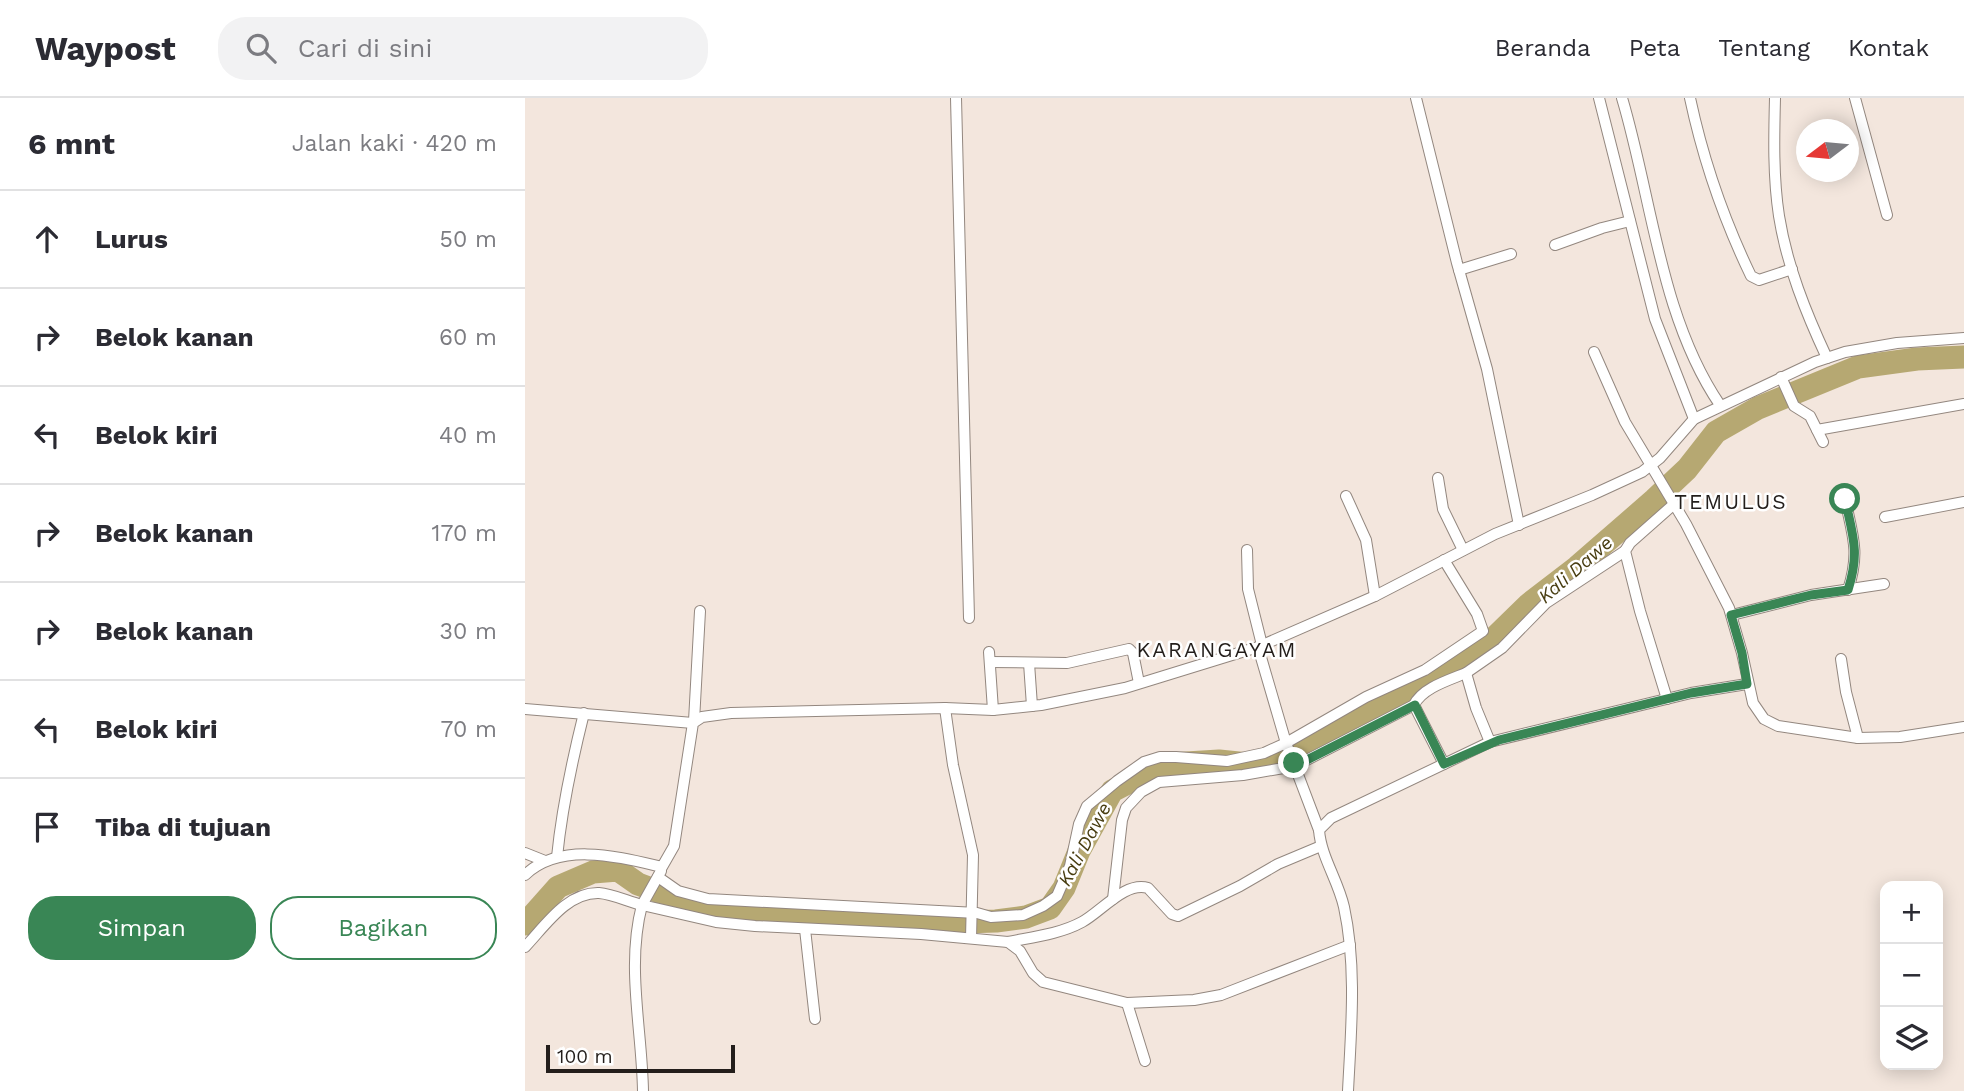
<!DOCTYPE html>
<html lang="id">
<head>
<meta charset="utf-8">
<style>
	:root { --surface:#fff; --page:#f2f2f3; --text:#2b2b33; --muted:#7c7c81; --line:#e1e1e2; --accent:#398655 }
	body { margin:0; font-family:"Work Sans",sans-serif; background:var(--page); color:var(--text) }
	.controls { position:absolute; right:21px; bottom:21px; display:grid; overflow:hidden; border-radius:14px; box-shadow:0 4px 18px #0003 }
	.controls button { width:63px; height:63px; display:grid; place-items:center; padding:0; border:0; border-bottom:2px solid var(--line); background:var(--surface); color:var(--text); font:35px sans-serif }
	.compass { position:absolute; left:1271px; top:21px; width:63px; height:63px; border-radius:50%; background:var(--surface); box-shadow:0 4px 18px #0003; rotate:254deg }
	.scale { position:absolute; left:21px; bottom:18px; width:189px; box-sizing:border-box; padding-left:7px; border:4px solid #231e1b; border-top:0; font-size:19px; line-height:24px; white-space:nowrap; color:#231e1b; -webkit-text-stroke:5px #fff; paint-order:stroke }
	.stop { position:absolute; width:21px; height:21px; margin:-16px; border:5px solid #398655; border-radius:50%; background:#fff }
	.stop.end { background:#398655; border-color:#fff; box-shadow:0 2px 7px #0008 }
	.list { margin:0; padding:0; list-style:none }
	h2 { display:flex; justify-content:space-between; align-items:center; height:91px; margin:0; padding:0 28px; font-size:30px }
	h2 small { font-size:23px; font-weight:400; color:var(--muted) }
	.list li { display:grid; grid-template-columns:46px 1fr auto; gap:21px; align-items:center; box-sizing:border-box; height:98px; padding:0 28px; border-top:2px solid var(--line) }
	.list b { display:block; font-size:26px; white-space:nowrap }
	.list em { font-size:23px; font-style:normal; color:var(--muted) }
	.actions { display:flex; gap:14px; padding:21px 28px }
	.actions a { flex:1; padding:16px 0; border:2px solid var(--accent); border-radius:28px; text-align:center; font-size:24px; color:var(--accent) }
	.actions .main { background:var(--accent); color:#fff }
	.icon { flex:none; width:38px; height:38px; fill:none; stroke:currentColor; stroke-width:2; stroke-linecap:round; stroke-linejoin:round }
	.map { position:relative; flex:none; width:1439px; height:993px; overflow:hidden }
	header { display:flex; align-items:center; gap:42px; box-sizing:border-box; height:98px; padding:0 35px; background:var(--surface); border-bottom:2px solid var(--line) }
	header strong { font-size:33px }
	nav { display:flex; gap:38px; margin-inline-start:auto; font-size:24px }
	.search { width:490px; height:63px; background:var(--page); display:flex; align-items:center; gap:18px; box-sizing:border-box; padding:0 24px; border-radius:28px; color:var(--muted); font-size:26px }
	main { display:flex }
	aside { flex:1; background:var(--surface) }
	.map>svg:first-child { display:block }
	.lines { fill:none; stroke-linecap:round; stroke-linejoin:round }
	.river { stroke:#b6a872; stroke-width:23 }
	.minor-casing { stroke:#93877f; stroke-width:12 }
	.minor { stroke:#fff; stroke-width:10 }
	.route { stroke:#398655; stroke-width:9 }
	.labels { text-anchor:middle; stroke-width:5; stroke-linejoin:round; paint-order:stroke }
	.water-label { font-size:19px; font-style:italic; fill:#483d11; stroke:#fff }
	.quarter-label { font-size:21px; letter-spacing:2px; fill:#231e1b; stroke:#fff }
</style>
</head>
<body>
<header>
<strong>Waypost</strong>
<div class="search"><svg class="icon" aria-label="search" viewBox="0 0 24 24"><circle cx="10" cy="10" r="6"/><path d="M15 15l6 6"/></svg>Cari di sini</div>
<nav><a>Beranda</a><a>Peta</a><a>Tentang</a><a>Kontak</a></nav>
</header>
<main>
<aside>
<h2>6 mnt<small>Jalan kaki · 420 m</small></h2>
<ul class="list">
<li><svg class="icon" aria-label="ahead" viewBox="0 0 24 24"><path d="M12 20V5M6 11l6-6 6 6"/></svg><div><b>Lurus</b></div><em>50 m</em></li>
<li><svg class="icon" aria-label="right" viewBox="0 0 24 24"><path d="M7 20v-9h11M14 6l5 5-5 5"/></svg><div><b>Belok kanan</b></div><em>60 m</em></li>
<li><svg class="icon" aria-label="left" viewBox="0 0 24 24"><path d="M17 20v-9H6M10 6l-5 5 5 5"/></svg><div><b>Belok kiri</b></div><em>40 m</em></li>
<li><svg class="icon" aria-label="right" viewBox="0 0 24 24"><path d="M7 20v-9h11M14 6l5 5-5 5"/></svg><div><b>Belok kanan</b></div><em>170 m</em></li>
<li><svg class="icon" aria-label="right" viewBox="0 0 24 24"><path d="M7 20v-9h11M14 6l5 5-5 5"/></svg><div><b>Belok kanan</b></div><em>30 m</em></li>
<li><svg class="icon" aria-label="left" viewBox="0 0 24 24"><path d="M17 20v-9H6M10 6l-5 5 5 5"/></svg><div><b>Belok kiri</b></div><em>70 m</em></li>
<li><svg class="icon" aria-label="arrive" viewBox="0 0 24 24"><path d="M6 21V4h12l-3 4 3 4H6"/></svg><div><b>Tiba di tujuan</b></div></li>
</ul>
<div class="actions"><a class="main">Simpan</a><a>Bagikan</a></div>
</aside>
<div class="map">
<svg width="1439" height="993" viewBox="0 0 1439 993">
	<rect width="100%" height="100%" fill="#f3e6dd"/>
	<g class="lines">
		<!-- river -->
		<path class="river" d="M0,826L33,789L68,774L93,772L113,786L183,812L229,817L439,824L471,823L501,819L525,810L539,790L554,753L587,693L616,678L645,666L694,663L733,667L769,659L856,608L923,574L965,544L1004,506L1052,469L1129,402L1162,371L1191,334L1233,310L1333,269L1392,261L1439,259"/>
		<defs>
			<g id="minor">
				<path d="M431,0L444,520"/>
				<path d="M891,0L932,165L962,271L994,427"/>
				<path d="M1074,0L1130,221L1169,321"/>
				<path d="M1097,0C1127,100 1135,219 1195,307"/>
				<path d="M1165,0C1178,61 1199,122 1226,178L1234,182L1267,171"/>
				<path d="M1250,0C1249,39 1248,79 1254,118C1262,168 1281,215 1302,260"/>
				<path d="M1330,0L1362,117"/>
				<path d="M1030,147L1077,130L1105,123"/>
				<path d="M934,172L986,156"/>
				<path d="M1069,254L1100,324L1161,426L1204,510L1217,555L1228,605L1239,621L1253,628L1333,640L1375,639L1439,629"/>
				<path d="M1256,279L1269,308L1285,318L1298,344"/>
				<path d="M1292,332L1439,306"/>
				<path d="M913,380L918,411L938,452"/>
				<path d="M821,398L841,442L850,498"/>
				<path d="M1320,401C1328,439 1335,454 1323,492"/>
				<path d="M1360,419L1439,404"/>
				<path d="M722,452L723,491L737,547"/>
				<path d="M1207,517L1286,497L1359,486"/>
				<path d="M733,549L761,645L794,732"/>
				<path d="M464,554L468,612"/>
				<path d="M1316,561L1321,594L1333,640"/>
				<path d="M465,564L542,565L604,551L608,555L614,585"/>
				<path d="M504,565L507,608"/>
				<path d="M1142,601L1115,513L1100,453L1105,445L1148,407"/>
				<path d="M420,610L428,667L448,757L446,840"/>
				<path d="M0,611L168,625"/>
				<path d="M169,623L175,513"/>
				<path d="M965,644L951,610L941,575L977,550L1021,505L1100,453"/>
				<path d="M919,666L889,607C897,590 924,582 941,575"/>
				<path d="M0,755L20,763"/>
				<path d="M32,759C37,709 47,663 59,615"/>
				<path d="M136,773L117,807L191,824L230,828L396,836L483,844L495,853L508,875L518,884L602,905L669,902L696,897L825,847"/>
				<path d="M0,777C36,743 94,759 137,769L149,748L168,625L177,619L206,615L420,610L468,612L516,607L600,590L733,549L850,498L970,436L1067,397L1117,374L1135,360L1169,321L1290,264L1320,254L1372,245L1439,240"/>
				<path d="M133,779L153,793L183,801L452,815L466,819L498,817L518,808L532,798L545,768L554,726L562,708L592,683L619,664L635,659H651L702,663L739,655L761,645L841,599L900,572L958,533L952,516L919,462"/>
				<path d="M588,801L597,722L601,710L616,694L634,684L718,677L770,668L889,607"/>
				<path d="M280,831L290,921"/>
				<path d="M483,844C508,839 535,836 557,824C576,814 600,783 623,790L647,816L653,818L715,788L753,766L796,748"/>
				<path d="M0,849C20,828 42,794 74,795C88,796 104,804 117,807C101,868 117,931 118,993"/>
				<path d="M602,905L620,963"/>
				<path d="M823,993C826,933 832,869 819,809C813,782 796,759 794,732L806,720L965,644L1166,595L1222,586"/>
			</g>
		</defs>
		<!-- minor casing -->
		<use href="#minor" class="minor-casing"/>
		<!-- minor -->
		<use href="#minor" class="minor"/>
	</g>
	<g class="lines">
		<!-- route -->
		<path class="route" d="M769,665L770,668L890,607L919,666L974,642L1166,595L1222,586L1217,555L1206,517L1286,497L1323,492C1335,454 1328,439 1320,401"/>
	</g>
	<g class="labels">
		<!-- water labels -->
		<g class="water-label">
			<text transform="translate(1050 471) rotate(-41)" y="7">Kali Dawe</text>
			<text transform="translate(559 746) rotate(-62)" y="7">Kali Dawe</text>
		</g>
		<!-- quarter labels -->
		<g class="quarter-label">
			<text x="1206" y="411">TEMULUS</text>
			<text x="692" y="559">KARANGAYAM</text>
		</g>
	</g>
</svg>
<div class="controls">
<button>+</button>
<button>−</button>
<button><svg class="icon" aria-label="layers" viewBox="0 0 24 24"><path d="M12 4l9 5-9 5-9-5zM3 14l9 5 9-5"/></svg></button>
</div>
<svg class="compass" viewBox="-18 -18 36 36"><path d="M0-13l5 13h-10z" fill="#e53935"/><path d="M0 13l5-13h-10z" fill="#7c7c81"/></svg>
<div class="scale">100 m</div>
<div class="stop" style="left:1320px;top:401px"></div>
<div class="stop end" style="left:769px;top:665px"></div>
</div>
</main>
</body>
</html>
